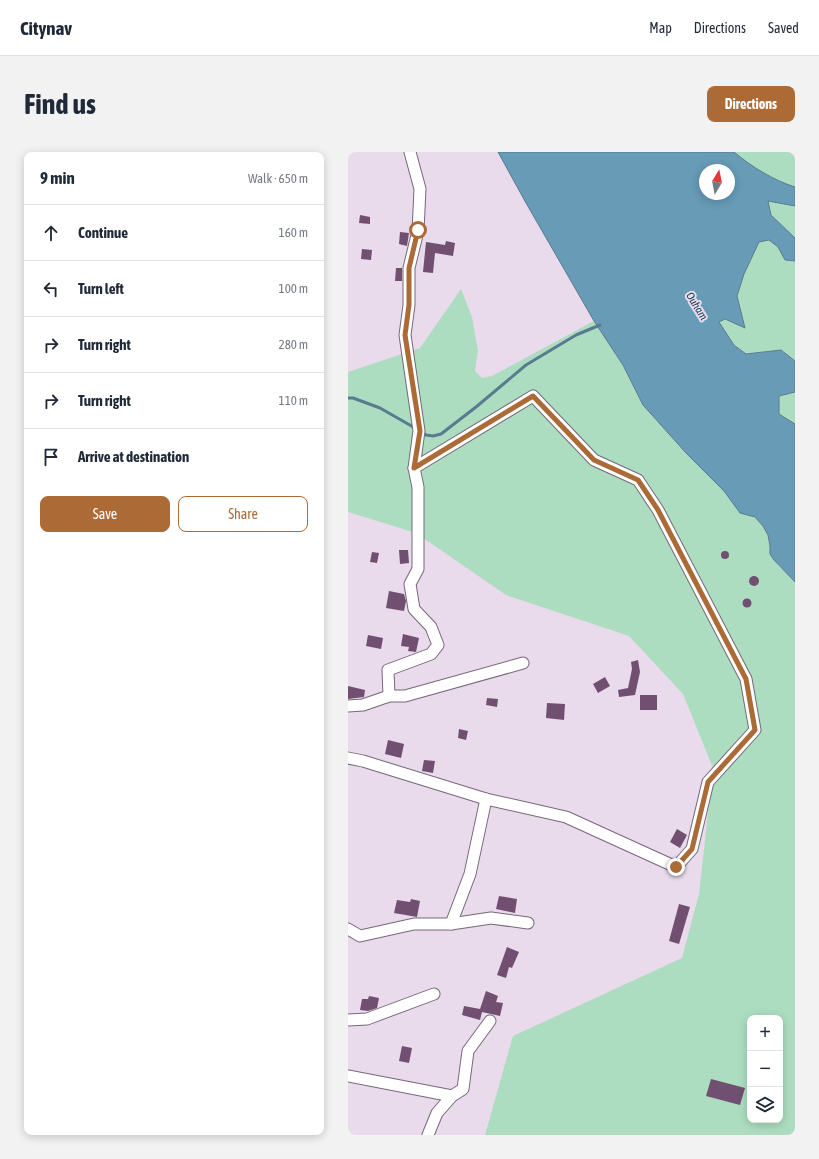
<!DOCTYPE html>
<html lang="en">
<head>
<meta charset="utf-8">
<style>
	:root { --surface:#fff; --page:#f2f2f3; --text:#1f2937; --muted:#747a83; --line:#e0e1e3; --accent:#ac6a36 }
	body { margin:0; font-family:"Asap Condensed",sans-serif; background:var(--page); color:var(--text) }
	.controls { position:absolute; right:12px; bottom:12px; display:grid; overflow:hidden; border-radius:8px; box-shadow:0 2px 10px #0003 }
	.controls button { width:36px; height:36px; display:grid; place-items:center; padding:0; border:0; border-bottom:1px solid var(--line); background:var(--surface); color:var(--text); font:20px sans-serif }
	.compass { position:absolute; left:351px; top:12px; width:36px; height:36px; border-radius:50%; background:var(--surface); box-shadow:0 2px 10px #0003; rotate:10deg }
	.stop { position:absolute; width:12px; height:12px; margin:-9px; border:3px solid #ac6a36; border-radius:50%; background:#fff }
	.stop.end { background:#ac6a36; border-color:#fff; box-shadow:0 1px 4px #0008 }
	.list { margin:0; padding:0; list-style:none }
	h2 { display:flex; justify-content:space-between; align-items:center; height:52px; margin:0; padding:0 16px; font-size:17px }
	h2 small { font-size:13px; font-weight:400; color:var(--muted) }
	.list li { display:grid; grid-template-columns:26px 1fr auto; gap:12px; align-items:center; box-sizing:border-box; height:56px; padding:0 16px; border-top:1px solid var(--line) }
	.list b { display:block; font-size:15px; white-space:nowrap }
	.list em { font-size:13px; font-style:normal; color:var(--muted) }
	.actions { display:flex; gap:8px; padding:12px 16px }
	.actions a { flex:1; padding:9px 0; border:1px solid var(--accent); border-radius:8px; text-align:center; font-size:14px; color:var(--accent) }
	.actions .main { background:var(--accent); color:#fff }
	.icon { flex:none; width:22px; height:22px; fill:none; stroke:currentColor; stroke-width:2; stroke-linecap:round; stroke-linejoin:round }
	.map { position:relative; flex:none; width:447px; height:983px; overflow:hidden; border-radius:8px }
	header { display:flex; align-items:center; gap:24px; box-sizing:border-box; height:56px; padding:0 20px; background:var(--surface); border-bottom:1px solid var(--line) }
	header strong { font-size:19px }
	nav { display:flex; gap:22px; margin-inline-start:auto; font-size:14px }
	.intro { display:flex; align-items:center; justify-content:space-between; box-sizing:border-box; height:96px; padding:0 24px }
	h1 { margin:0; font-size:28px }
	.button { padding:10px 18px; border-radius:8px; background:var(--accent); color:#fff; font-size:14px; font-weight:700 }
	main { display:flex; gap:24px; padding:0 24px }
	aside { flex:1; background:var(--surface); border-radius:8px; box-shadow:0 2px 10px #0003 }
	.map>svg:first-child { display:block }
	.green { fill:#adddc0; fill-rule:evenodd }
	.water { fill:#679bb6; stroke:#597b90; fill-rule:evenodd }
	.lines { fill:none; stroke-linecap:round; stroke-linejoin:round }
	.stream { stroke:#597b90; stroke-width:3 }
	.building { fill:#714f71 }
	.minor-casing { stroke:#756878; stroke-width:13 }
	.minor { stroke:#fff; stroke-width:11 }
	.route { stroke:#ac6a36; stroke-width:5 }
	.labels { text-anchor:middle; stroke-width:4; stroke-linejoin:round; paint-order:stroke }
	.water-label { font-size:11px; font-style:italic; fill:#174357; stroke:#e9daec }
</style>
</head>
<body>
<header>
<strong>Citynav</strong>
<nav><a>Map</a><a>Directions</a><a>Saved</a></nav>
</header>
<div class="intro"><h1>Find us</h1><a class="button">Directions</a></div>
<main>
<aside>
<h2>9 min<small>Walk · 650 m</small></h2>
<ul class="list">
<li><svg class="icon" aria-label="ahead" viewBox="0 0 24 24"><path d="M12 20V5M6 11l6-6 6 6"/></svg><div><b>Continue</b></div><em>160 m</em></li>
<li><svg class="icon" aria-label="left" viewBox="0 0 24 24"><path d="M17 20v-9H6M10 6l-5 5 5 5"/></svg><div><b>Turn left</b></div><em>100 m</em></li>
<li><svg class="icon" aria-label="right" viewBox="0 0 24 24"><path d="M7 20v-9h11M14 6l5 5-5 5"/></svg><div><b>Turn right</b></div><em>280 m</em></li>
<li><svg class="icon" aria-label="right" viewBox="0 0 24 24"><path d="M7 20v-9h11M14 6l5 5-5 5"/></svg><div><b>Turn right</b></div><em>110 m</em></li>
<li><svg class="icon" aria-label="arrive" viewBox="0 0 24 24"><path d="M6 21V4h12l-3 4 3 4H6"/></svg><div><b>Arrive at destination</b></div></li>
</ul>
<div class="actions"><a class="main">Save</a><a>Share</a></div>
</aside>
<div class="map">
<svg width="447" height="983" viewBox="0 0 447 983">
	<rect width="100%" height="100%" fill="#e9daec"/>
	<!-- green -->
	<g class="green">
		<path d="M386,0H447V35C425,28 404,15 386,0Z"/>
		<path d="M419,48L447,54V86L423,63Z"/>
		<path d="M421,88L430,95L437,108L447,109V209L433,198L398,202L387,193L371,170L377,167L397,175L389,144L396,122L411,90Z"/>
		<path d="M113,137L124,165L130,199L127,219L134,226L144,224L246,169L275,213L295,253L339,302L376,339L392,361L407,365L415,374L420,383L422,394V402L430,413L447,430V983H137L165,884L334,806L351,742L365,616L335,542L281,484L158,443L68,381L0,360V220L72,196ZM402,866H432V968H402Z"/>
		<path d="M447,240V272L431,262V244Z"/>
	</g>
	<!-- water -->
	<path class="water" d="M150,0H386C404,15 425,28 447,35V54L420,49L423,63L447,86V109L437,108L430,95L421,88L411,90L396,122L389,144L397,176L377,167L371,170L386,193L398,202L433,198L447,209V240L431,244V262L447,272V430L426,408L422,402V394L420,383L415,374L407,365L392,361L376,339L339,302L295,253L275,213L246,169L178,51ZM357,18H381V42H357Z"/>
	<g class="lines">
		<!-- stream -->
		<g class="stream">
			<path d="M0,246H5L32,256L67,276"/>
			<path d="M74,280L78,283L85,284L93,282L128,255L178,213L228,183L252,173"/>
		</g>
	</g>
	<!-- building -->
	<g class="building">
		<path d="M12,63L22,65V72L11,71Z"/>
		<path d="M52,80L61,81L59,94L51,92Z"/>
		<path d="M98,89L107,91L105,104L87,101L85,121L75,120L78,90L97,93Z"/>
		<path d="M14,97L24,98L23,108L13,107Z"/>
		<path d="M48,116H54V129H47Z"/>
		<path d="M51,398H60L61,411L52,412Z"/>
		<circle cx="377" cy="403" r="4"/>
		<path d="M24,400L31,401L29,411L22,410Z"/>
		<circle cx="406" cy="429" r="5"/>
		<path d="M41,439L56,442L58,449L56,459L38,456Z"/>
		<circle cx="399" cy="451" r="4.5"/>
		<path d="M55,482L71,486L68,500L60,499L61,495L53,494Z"/>
		<path d="M20,483L35,486L33,497L18,494Z"/>
		<path d="M290,508L292,520L287,543L271,545L270,538L280,536L284,517L283,510Z"/>
		<path d="M257,525L262,534L250,541L245,532Z"/>
		<path d="M0,534L17,538L16,545L0,547Z"/>
		<rect x="292" y="543" width="17" height="15"/>
		<path d="M139,546L150,547L149,555L138,553Z"/>
		<path d="M199,551L217,552L216,568L198,566Z"/>
		<path d="M111,577L120,579L118,588L110,586Z"/>
		<path d="M40,588L56,592L53,606L37,602Z"/>
		<path d="M76,608L87,609L85,621L74,619Z"/>
		<path d="M329,677L339,683L332,696L322,690Z"/>
		<path d="M151,744L169,747L167,761L148,757Z"/>
		<path d="M63,747L72,749L69,765L46,761L49,748L62,750Z"/>
		<path d="M331,752L342,755L331,792L321,789Z"/>
		<path d="M159,795L171,800L164,816L161,815L158,826L149,823Z"/>
		<path d="M138,839L150,844L148,850L155,851L152,864L134,860L132,868L114,863L116,854L132,857Z"/>
		<path d="M21,844L31,846L29,856L20,859L12,858L14,847H20Z"/>
		<path d="M54,894L64,896L61,911L51,909Z"/>
		<path d="M363,927L397,936L392,953L358,944Z"/>
	</g>
	<g class="lines">
		<defs>
			<g id="minor">
				<path d="M41,544L40,518L83,502L90,493L83,475L66,457L62,432L70,417V335L66,316"/>
				<path d="M0,554L15,553L41,544H57L175,511"/>
				<path d="M0,606L15,609L138,647L218,665L328,715L344,697L360,630L407,578L398,527L310,358L290,328L246,308L185,244L66,316L71,279L57,183L61,153V116L70,79L72,37L62,0"/>
				<path d="M103,772L122,722L138,647"/>
				<path d="M0,777L12,784L66,772H103L143,766L180,771"/>
				<path d="M0,868L19,867L86,842"/>
				<path d="M0,924L104,944"/>
				<path d="M80,983L89,961L104,944L115,937L120,899L142,869"/>
			</g>
		</defs>
		<!-- minor casing -->
		<use href="#minor" class="minor-casing"/>
		<!-- minor -->
		<use href="#minor" class="minor"/>
	</g>
	<g class="lines">
		<!-- route -->
		<path class="route" d="M70,78L61,116V153L57,183L72,279L66,316L185,244L246,308L290,328L310,358L398,527L407,578L360,630L344,697L328,715"/>
	</g>
	<g class="labels">
		<!-- water labels -->
		<g class="water-label">
			<text transform="translate(349 154) rotate(58)" y="4">Ouham</text>
		</g>
	</g>
</svg>
<div class="controls">
<button>+</button>
<button>−</button>
<button><svg class="icon" aria-label="layers" viewBox="0 0 24 24"><path d="M12 4l9 5-9 5-9-5zM3 14l9 5 9-5"/></svg></button>
</div>
<svg class="compass" viewBox="-18 -18 36 36"><path d="M0-13l5 13h-10z" fill="#e53935"/><path d="M0 13l5-13h-10z" fill="#747a83"/></svg>
<div class="stop" style="left:70px;top:78px"></div>
<div class="stop end" style="left:328px;top:715px"></div>
</div>
</main>
</body>
</html>
